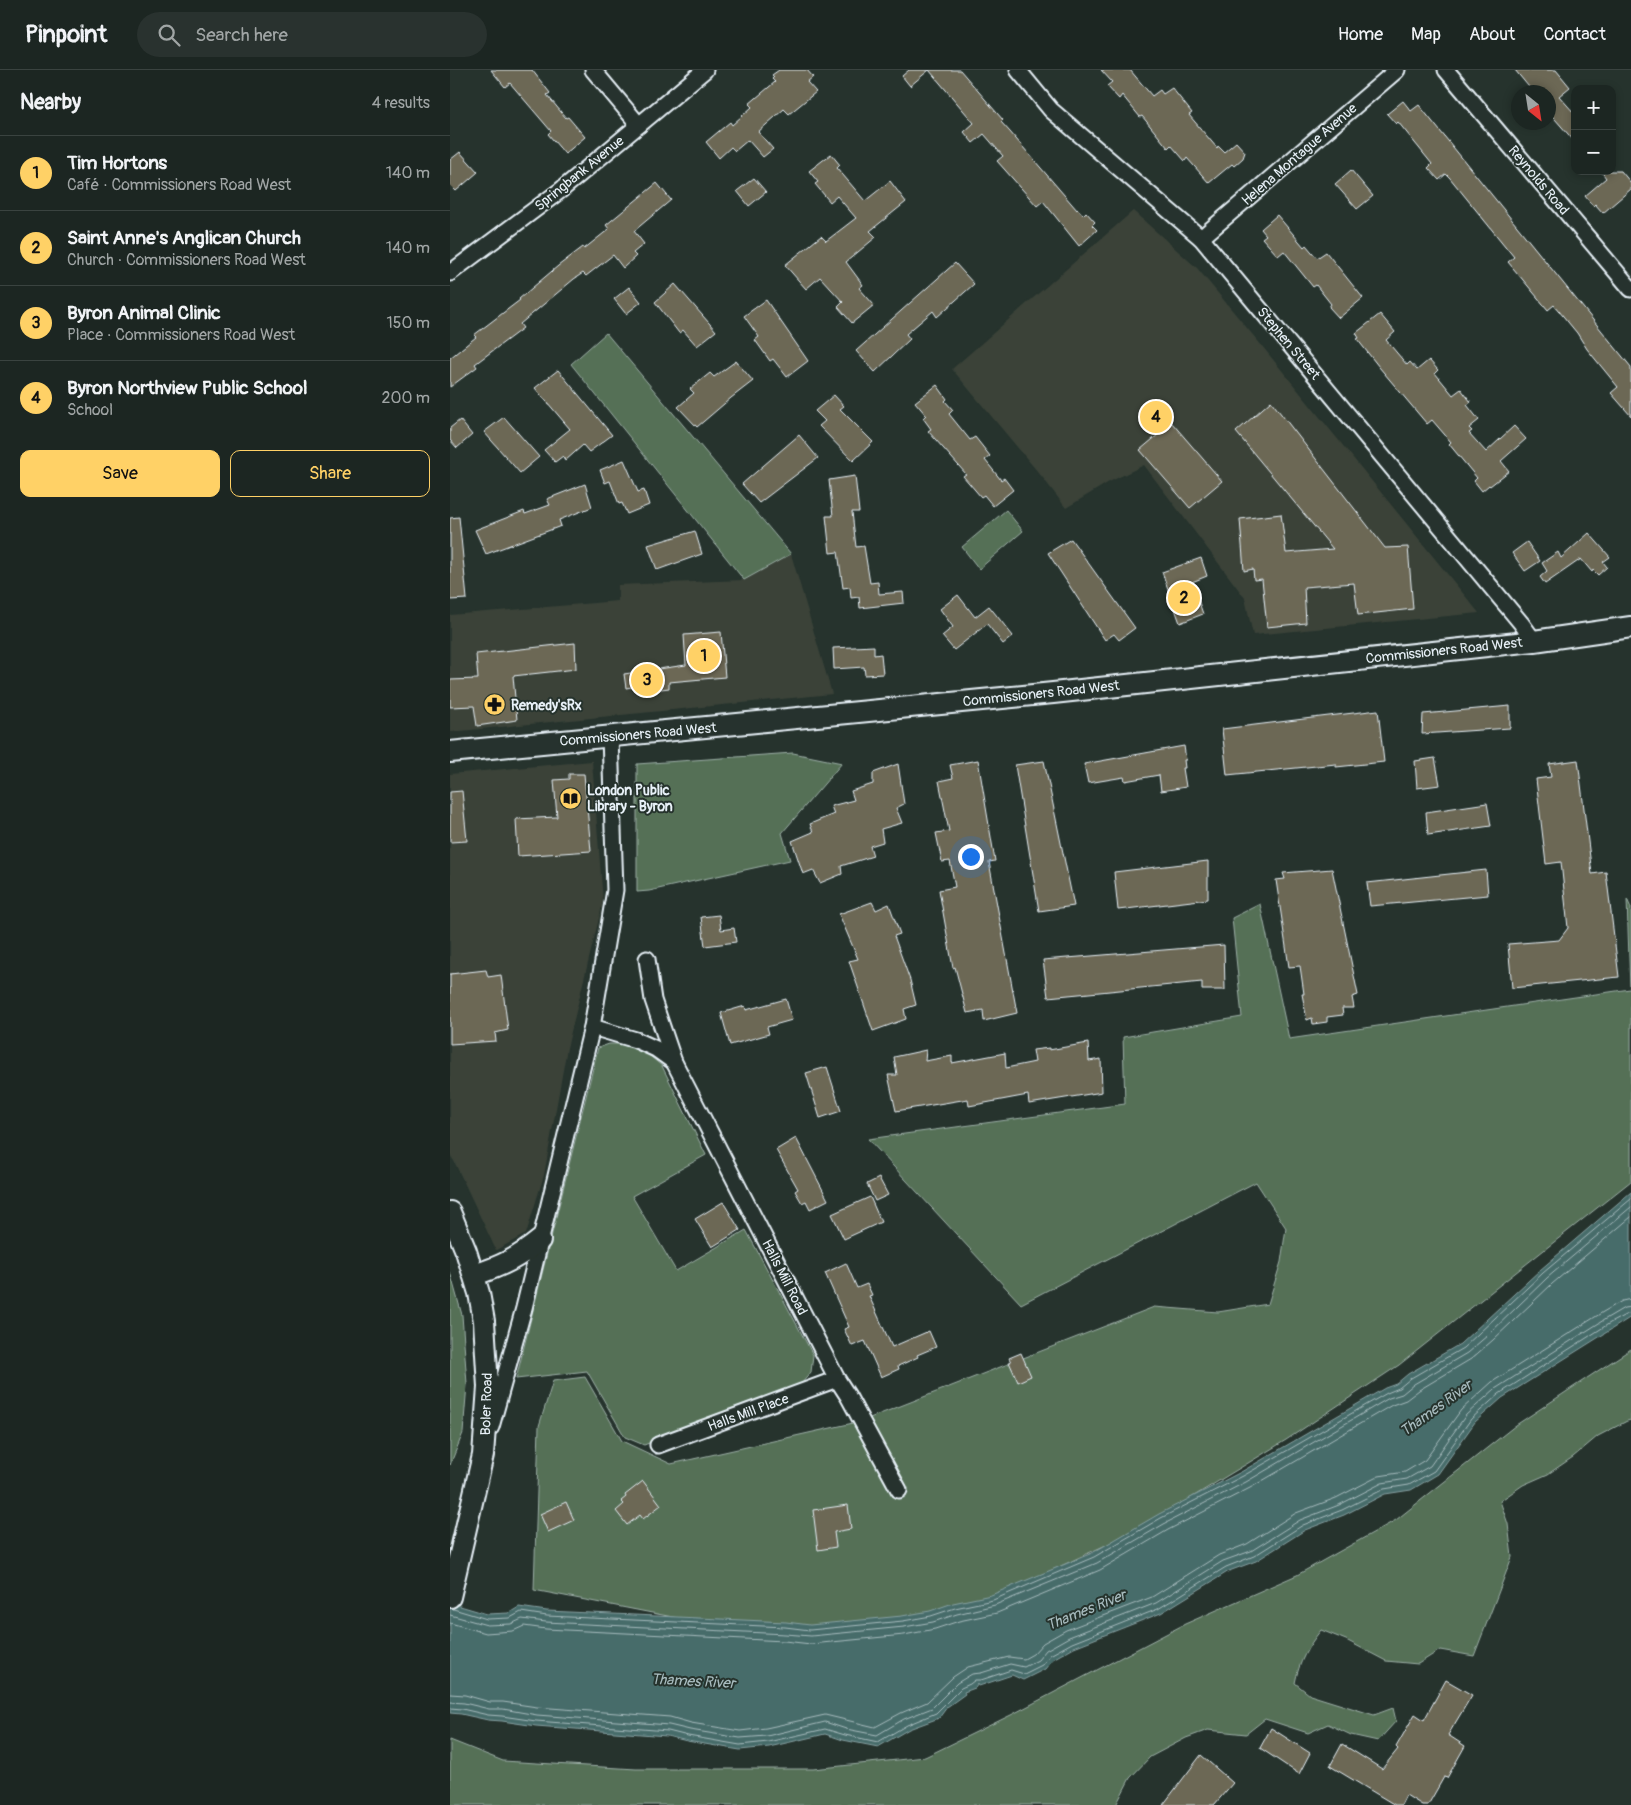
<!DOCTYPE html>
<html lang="en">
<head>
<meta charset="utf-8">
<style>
	:root { --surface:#1c2622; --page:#29322f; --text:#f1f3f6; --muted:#a0a5a5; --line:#3a4340; --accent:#ffd166 }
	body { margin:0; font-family:Pangolin,sans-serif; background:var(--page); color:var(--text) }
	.controls { position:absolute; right:15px; top:15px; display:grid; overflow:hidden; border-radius:10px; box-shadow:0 2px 8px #0003 }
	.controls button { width:45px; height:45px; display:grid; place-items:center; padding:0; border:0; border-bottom:1px solid var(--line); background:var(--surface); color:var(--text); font:25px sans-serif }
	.compass { position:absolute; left:1061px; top:15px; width:45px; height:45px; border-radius:50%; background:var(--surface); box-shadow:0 2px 8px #0003; rotate:150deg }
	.you { position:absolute; left:520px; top:786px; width:18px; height:18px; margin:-12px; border:4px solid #fff; border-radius:50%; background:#1a73e8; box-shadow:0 0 0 8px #1a73e833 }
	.badge { display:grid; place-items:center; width:32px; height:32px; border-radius:50%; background:var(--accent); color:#111; font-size:16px; font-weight:700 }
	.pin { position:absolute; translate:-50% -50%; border:2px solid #fff; box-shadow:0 1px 5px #0006 }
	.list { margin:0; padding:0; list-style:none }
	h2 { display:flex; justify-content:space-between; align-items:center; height:65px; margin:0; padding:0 20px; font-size:21px }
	h2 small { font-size:16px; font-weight:400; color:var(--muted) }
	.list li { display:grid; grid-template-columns:32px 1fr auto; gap:15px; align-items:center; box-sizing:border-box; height:75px; padding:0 20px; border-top:1px solid var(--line) }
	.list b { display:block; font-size:19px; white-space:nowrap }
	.list p { margin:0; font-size:16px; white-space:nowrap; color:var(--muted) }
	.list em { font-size:16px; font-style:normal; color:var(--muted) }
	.actions { display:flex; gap:10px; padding:15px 20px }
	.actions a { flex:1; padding:11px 0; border:1px solid var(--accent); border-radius:10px; text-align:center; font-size:18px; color:var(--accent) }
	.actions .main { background:var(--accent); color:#111 }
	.icon { flex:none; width:28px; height:28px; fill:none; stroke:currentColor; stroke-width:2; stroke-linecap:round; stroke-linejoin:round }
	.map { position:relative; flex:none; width:1181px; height:1735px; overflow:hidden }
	header { display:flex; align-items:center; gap:30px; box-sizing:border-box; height:70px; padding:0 25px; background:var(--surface); border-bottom:1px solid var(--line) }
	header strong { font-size:24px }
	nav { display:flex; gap:28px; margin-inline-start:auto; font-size:18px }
	.search { width:350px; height:45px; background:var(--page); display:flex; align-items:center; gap:12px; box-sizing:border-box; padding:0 18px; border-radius:28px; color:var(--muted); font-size:19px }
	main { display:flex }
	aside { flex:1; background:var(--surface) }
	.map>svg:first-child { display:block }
	.built { fill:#3b4339 }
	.green { fill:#547057; stroke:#9eb0a8 }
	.water { fill:#476c6a; stroke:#87a1a3 }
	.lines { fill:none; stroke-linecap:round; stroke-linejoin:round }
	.shore { stroke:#a8bcbf; stroke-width:1 }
	.building { fill:#6c6855; stroke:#e8f1f8 }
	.minor-casing { stroke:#e8f1f8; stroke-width:19 }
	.secondary-casing { stroke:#e8f1f8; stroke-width:24 }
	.minor { stroke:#26332d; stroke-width:15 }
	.secondary { stroke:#26332d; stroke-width:20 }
	.labels { text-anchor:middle; stroke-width:4; stroke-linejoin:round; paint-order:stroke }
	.street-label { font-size:14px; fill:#e8f1f8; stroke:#26332d }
	.poi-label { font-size:14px; font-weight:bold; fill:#e8f1f8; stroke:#26332d; text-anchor:start }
	.water-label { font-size:15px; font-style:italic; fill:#a8bcbf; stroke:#26332d }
</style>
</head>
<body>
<header>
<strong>Pinpoint</strong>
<div class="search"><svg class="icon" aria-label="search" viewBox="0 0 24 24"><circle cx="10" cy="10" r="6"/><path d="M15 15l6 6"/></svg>Search here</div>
<nav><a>Home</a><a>Map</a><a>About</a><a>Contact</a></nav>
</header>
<main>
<aside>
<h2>Nearby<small>4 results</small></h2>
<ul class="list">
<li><span class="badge">1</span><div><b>Tim Hortons</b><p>Café · Commissioners Road West</p></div><em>140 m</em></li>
<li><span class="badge">2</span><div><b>Saint Anne's Anglican Church</b><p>Church · Commissioners Road West</p></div><em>140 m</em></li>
<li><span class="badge">3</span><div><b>Byron Animal Clinic</b><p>Place · Commissioners Road West</p></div><em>150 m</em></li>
<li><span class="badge">4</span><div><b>Byron Northview Public School</b><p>School</p></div><em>200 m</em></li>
</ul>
<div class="actions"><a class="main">Save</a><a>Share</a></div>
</aside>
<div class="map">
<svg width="1181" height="1735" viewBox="0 0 1181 1735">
	<rect width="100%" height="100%" fill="#26332d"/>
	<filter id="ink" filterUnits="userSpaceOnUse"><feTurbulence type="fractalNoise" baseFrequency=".02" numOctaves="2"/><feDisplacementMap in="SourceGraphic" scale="10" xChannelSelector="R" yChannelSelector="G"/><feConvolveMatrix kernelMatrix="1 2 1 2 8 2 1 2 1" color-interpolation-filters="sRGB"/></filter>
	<g filter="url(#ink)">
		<!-- built -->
		<g class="built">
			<path d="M683,141L747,198L812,276L1029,543L803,565L795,528L694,395L659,412L616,438L593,408L502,299Z"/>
			<path d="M341,484L382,624L0,662V545L168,531V515L294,510Z"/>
			<path d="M142,691L153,832L117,978L94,1105L76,1164L46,1180L4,1091L0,1085V704Z"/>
		</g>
		<!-- green -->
		<g class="green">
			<path d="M156,263L341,484L294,510L121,294Z"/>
			<path d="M556,440L573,461L529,499L512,477Z"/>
			<path d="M343,683L392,693L332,763L340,790L199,821L187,822V694Z"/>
			<path d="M1177,829L1181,838V1111L949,1295L836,1370L688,1460L555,1522L402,1573L228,1548L84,1520L89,1356L103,1311L135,1307L172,1371L221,1394L412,1351L704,1237L768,1242L818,1234L831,1192L836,1158L806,1112L571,1234L418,1069L675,1034L673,967L792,947L782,848L810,834L839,969L1180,919Z"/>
			<path d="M159,974H175L196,983L212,996L256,1085L182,1126L226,1201L296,1160L363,1285L361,1302L352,1313L194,1375L175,1367L137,1301L66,1309L148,978Z"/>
			<path d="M0,1202L12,1245L17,1314L13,1363L0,1395Z"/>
			<path d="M1181,1279V1350L1177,1351L1148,1366L1123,1387L1098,1404L1073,1415L1050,1431L1058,1454L1062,1487L1024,1586L990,1580L968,1594L936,1591L896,1570L871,1560C858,1576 849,1592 845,1613L860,1625L924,1645L943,1638L946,1651L928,1671L901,1665L878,1654L858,1663L815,1649L796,1664L758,1660L736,1668L700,1687L680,1708L666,1735H0V1670L53,1691L186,1699H363L475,1687L561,1645L735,1554L847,1505L946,1450L1066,1355Z"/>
		</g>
		<!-- water -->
		<path class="water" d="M1181,1122V1247L1052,1328L1025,1352L988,1404L961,1420L935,1424L894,1445L855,1460L806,1491L779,1501L711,1543L624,1577L603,1589L595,1599L573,1610L562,1605L529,1616L528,1614L525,1618L514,1622L515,1624L497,1637L489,1648L459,1659L428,1677L393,1670L375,1664L319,1677L290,1680L237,1671L217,1666L86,1656L52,1651L38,1650L11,1644L0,1643V1533L37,1544L59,1543L69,1537L97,1541L336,1552L360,1555L452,1546L480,1541L503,1533L541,1525L642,1483L709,1444L791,1402L935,1318L946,1314L958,1304L1010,1274L1090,1200Z"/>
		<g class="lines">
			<!-- shore -->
			<g class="shore">
				<path d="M0,1538L37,1549L60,1548L71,1542L97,1546L335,1557L360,1560L453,1551L481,1546L505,1538L543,1530L644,1487L711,1448L793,1406L937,1323L949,1318L961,1308L1013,1278L1093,1203L1181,1129"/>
				<path d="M0,1545L37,1555L61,1554L72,1549L96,1552L335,1564L361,1566L454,1557L483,1552L507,1544L545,1535L647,1493L714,1454L796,1412L939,1328L952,1324L964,1314L1017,1283L1038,1265L1097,1208L1181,1137"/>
				<path d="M0,1553L36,1563L63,1561L74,1556L96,1559L334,1571L361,1574L454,1565L485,1559L509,1551L547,1543L650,1500L718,1460L800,1418L942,1335L956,1330L969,1320L1021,1289L1043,1270L1102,1214L1181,1147"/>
				<path d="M0,1624L15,1625L40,1632H53L87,1637L220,1647L241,1653L290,1661L316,1658L375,1645L425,1657L451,1643L477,1632L503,1607L518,1597L559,1587L574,1589L583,1584L593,1573L616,1560L702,1527L769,1485L797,1474L846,1443L886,1428L929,1406L955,1402L975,1390L1011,1340L1042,1312L1153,1242L1172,1231L1181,1229"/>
				<path d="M0,1632L14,1633L39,1639H53L87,1645L219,1655L240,1660L290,1668L317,1666L375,1652L396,1659L427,1665L454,1649L482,1638L507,1613L522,1604L531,1603L560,1594L574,1597L588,1590L596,1580L619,1567L706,1533L773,1491L801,1481L850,1450L889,1435L932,1413L957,1409L980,1396L1016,1345L1045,1319L1157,1248L1174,1238L1181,1237"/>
				<path d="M0,1638L12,1639L38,1645L52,1646L86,1651L218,1661L238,1666L290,1675L318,1672L375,1659L395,1665L428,1672L457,1655L486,1643L511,1618L520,1614L525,1610H531L561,1600L574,1604L592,1595L600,1585L622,1573L708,1539L776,1497L804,1486L853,1455L892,1440L934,1419L959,1415L984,1401L1021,1349L1049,1324L1160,1253L1177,1244L1181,1243"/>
			</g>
		</g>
		<!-- building -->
		<g class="building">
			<path d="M41,0H82L100,23L97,25L116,48L118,47L135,67L115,84L98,64L101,61L60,13L55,17Z"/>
			<path d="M329,0H357L363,7L357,12L366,22L339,44L334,39L308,62L323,79L313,87L298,70L285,81L281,77L269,88L256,72L280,52L282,55L302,37L299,34L325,12L322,9L324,7L322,5Z"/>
			<path d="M459,0H479L460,16L452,6Z"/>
			<path d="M479,0H510L553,50L551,52L560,62L627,140L628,139L633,145L636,142L645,152L642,155L647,160L629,176L593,131L587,136L547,91L553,86L534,64L523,73L514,62L524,53Z"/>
			<path d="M651,0H680L702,26L710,20L713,24L722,18L742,43L739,45L767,78L768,76L774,82L786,72L795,82L793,88L784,96L782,94L759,113L737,88L735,91L721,75L718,78L692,46L690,47L672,25L669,29L657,16L662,12Z"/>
			<path d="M1065,0H1106L1120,17L1109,26L1125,44V72L1098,41V22H1083Z"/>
			<path d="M953,31L961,41L969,35L1181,297V346L1161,323L1168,317L1137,279L1127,263L1104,235L1098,240L1058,192L1064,187L1000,108L996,104L989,110L978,98L982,94L948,52L946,54L937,44Z"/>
			<path d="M10,82L28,102L6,121L0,115V90Z"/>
			<path d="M381,84L390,95L387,98L415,131L440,111L456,132L420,161L426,167L396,192L413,215L409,218L424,235L402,253L388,237L393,232L370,207L356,219L335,195L371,166L376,171L406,148L387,126L380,132L365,114L368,112L359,101Z"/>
			<path d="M901,100L923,126L907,139L885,114Z"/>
			<path d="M1151,101H1171L1181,113V119L1153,143L1145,134L1143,136L1135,126L1156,108Z"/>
			<path d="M304,108L316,122L299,136L287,121Z"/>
			<path d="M207,113L221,130L184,161L194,174L183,183L186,186L173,198L163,185L136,206L133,203L124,209L70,254L73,258L25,294L27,297L0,317V288L26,267L24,265L70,230L69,229L108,196L133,177L134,179L159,159L156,155Z"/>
			<path d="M827,145L854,177L856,175L867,188L876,182L913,228L889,248L879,237L881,234L866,215L863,217L834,181L828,186L812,168L816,165L811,159Z"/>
			<path d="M505,193L524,214L487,247L483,241L456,264L460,269L425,302L406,281Z"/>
			<path d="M225,214L266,261L247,276L233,260L229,263L205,232Z"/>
			<path d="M179,217L191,232L176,244L164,229Z"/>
			<path d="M316,230L358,291L337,307L323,289L320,291L305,270L309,267L294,246Z"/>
			<path d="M930,244L945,262L936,270L957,295L960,292L967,300L979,290L988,300L985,303L1003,325L1011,319L1021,332L1017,335L1029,350L1019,358L1022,361L1019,363L1036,382L1064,356L1076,369L1051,391L1059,401L1040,416L1039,415L1032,421L1024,411L1027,408L999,374L1001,372L982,350L977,354L929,297L907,269L909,268L906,263Z"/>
			<path d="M286,291L303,311L281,328L247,357L228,337L244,323L240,319L260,303L264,307Z"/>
			<path d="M108,300L162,365L139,382L133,375L115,391L113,386L105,392L94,380L120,359L85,318Z"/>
			<path d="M487,315L497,329L495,331L503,340L499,344L520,370L525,367L540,386L535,390L551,410L554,408L563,420L543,436L534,425L531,427L513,406L516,404L478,361L481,359L473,348L476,345L465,332Z"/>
			<path d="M384,325L394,336L390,339L423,372L403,391L369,356L375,351L365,341Z"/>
			<path d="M821,331L935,478L958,477L963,539L908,545L904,513L854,517L856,553L817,557L812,509L804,510L803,499L794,501L790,449L831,444L836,483L883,479L786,362Z"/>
			<path d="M54,347L89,387L70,403L34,362Z"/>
			<path d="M10,350L22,365L7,378L0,370V358Z"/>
			<path d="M722,353L772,411L740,438L690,380Z"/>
			<path d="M349,365L368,388L309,433L292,414Z"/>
			<path d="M174,390L188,422L194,420L199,435L177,444L172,433L169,434L160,411L155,413L150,400Z"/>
			<path d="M405,406L409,442H402L406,477L414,476L420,513L428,512L429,524L453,522L454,533L410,538L409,527L401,528L400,517L393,518L388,482L380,483L376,446H383L379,410Z"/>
			<path d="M135,414L142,437L109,450L111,456L36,484L25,460L74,441L75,444L100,435L97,429Z"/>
			<path d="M9,447L17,529L0,530V448Z"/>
			<path d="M245,461L252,484L207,500L198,475Z"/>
			<path d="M1139,463L1160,487L1153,492L1157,497L1148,505L1143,500L1142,502L1131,489L1095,514L1090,507L1097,501L1092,493L1108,482L1111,488Z"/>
			<path d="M621,469L685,558L669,570L664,564L655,570L598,483Z"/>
			<path d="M1077,472L1090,491L1075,501L1062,483Z"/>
			<path d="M751,488L757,506L742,512L753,544L730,553L712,502Z"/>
			<path d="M508,525L525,547L539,536L563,566L553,574L537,554L504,580L492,566L503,557L490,539Z"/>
			<path d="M271,562L275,607L219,612V618L188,622V616L176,618L174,604L236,595L234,565Z"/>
			<path d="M125,573L126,599L63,606L67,650L27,656L24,636L0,637V610L28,609L26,584Z"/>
			<path d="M424,576V585L431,584L433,604L415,605L414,597L384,599L383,578Z"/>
			<path d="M1060,636V658L972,664L973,644Z"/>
			<path d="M928,640L934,692L886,697V694L777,705L772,659Z"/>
			<path d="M734,676L736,690H734L735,698H733L736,717L711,721L709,705L675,711L674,707L638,713L634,694Z"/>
			<path d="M985,688L990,715L967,718L965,691Z"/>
			<path d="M528,690L545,791L539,792L567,943L534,951L533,940L517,943L505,897L503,898L489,820L505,817L500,791L492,792L486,763L499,761L489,711L503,708L500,695Z"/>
			<path d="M1128,690L1142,804L1156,802L1169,907L1062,918L1058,874L1109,870L1118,858L1111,792L1096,794L1086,709L1101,707L1099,694Z"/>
			<path d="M594,691L624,836L589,841L565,695Z"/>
			<path d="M448,694L454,734L446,738L452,753L431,759L433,772L420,776L423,786L391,796L392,804L370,813L363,800L353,804L342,771L363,762L360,754L384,744L381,736L404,730L401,721L423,714V703Z"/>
			<path d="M119,704H134L141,781L68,786L66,749L107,747L104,710L119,709Z"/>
			<path d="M12,721L17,771L0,772V722Z"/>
			<path d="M1037,733L1041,756L978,765L976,742Z"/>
			<path d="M758,791V829L668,840L664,802Z"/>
			<path d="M882,799L908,925L902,927L904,938H892L893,945L877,947V952L863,954L862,948L857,950L852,924H854L850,896L839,897L826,810L835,809L833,803Z"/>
			<path d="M1036,800L1038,825L920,836L917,813Z"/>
			<path d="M422,832L426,840L439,834L450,864L444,866L460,910L466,935L454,939L456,949L423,961L399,891L408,889L389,844Z"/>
			<path d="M269,845L271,860L284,858L286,872L255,876L251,847Z"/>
			<path d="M774,875L775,920H752V912L598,927L593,890Z"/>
			<path d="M36,900L38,907L51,905L58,960L45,963L46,971L0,974V904Z"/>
			<path d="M336,929L342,950L317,957L319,964L280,975L271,943L295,936L296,940Z"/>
			<path d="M638,973L639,991L651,989L652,1022L579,1034L578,1025L519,1036L518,1029L446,1041L438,1005H447L444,987L476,980L475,991L502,986V993L555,983L556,998L585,992L583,980L599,978V980Z"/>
			<path d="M377,997L391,1041L370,1048L356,1003Z"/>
			<path d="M346,1068L378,1130L360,1139L356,1131L352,1133L345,1121L348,1119L326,1080Z"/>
			<path d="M429,1108L438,1125L425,1131L417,1114Z"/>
			<path d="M420,1127L431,1152L394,1169L382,1144Z"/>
			<path d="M273,1132L290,1160L262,1177L245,1149Z"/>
			<path d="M396,1193L407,1218L417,1214L422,1225L419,1226L442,1277L479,1261L486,1277L467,1285L468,1287L448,1296L449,1299L431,1307L415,1271L402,1276L394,1259L399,1257L375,1203Z"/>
			<path d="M571,1283L581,1306L568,1312L559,1292H561L559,1288Z"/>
			<path d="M193,1411L211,1435L193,1449L190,1445L177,1455L166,1441L174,1434L171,1431L176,1427L175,1425Z"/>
			<path d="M116,1432L124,1450L98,1462L90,1444Z"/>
			<path d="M398,1435L401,1459L384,1462L386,1477L368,1480L363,1440Z"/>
			<path d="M996,1610L1022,1625L998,1665L1015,1676L997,1708L994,1707L978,1735H972L956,1725L951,1735H945L880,1696L892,1674L932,1699L948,1679L946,1677L965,1644L974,1650Z"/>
			<path d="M821,1658L860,1683L849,1704L810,1678Z"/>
			<path d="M751,1685L783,1713L764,1735H713Z"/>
		</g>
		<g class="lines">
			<defs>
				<g id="minor">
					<path d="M143,0L189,55"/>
					<path d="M568,0L601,40L751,168L1071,553L1084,571"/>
					<path d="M996,0L1181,219"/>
					<path d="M751,168L947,0"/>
					<path d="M0,203L111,120L255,0"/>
					<path d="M197,889L203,930L224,992L387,1309L398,1326L449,1420"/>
					<path d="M142,957L186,970L206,979L224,992"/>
					<path d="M41,1357L74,1238L142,957L165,820L160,666"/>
					<path d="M208,1375L387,1309"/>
				</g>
				<g id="secondary">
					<path d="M0,682L603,623L1084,571L1181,557"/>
					<path d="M0,1142L16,1181L29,1223L34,1251L38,1317L33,1385L0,1527"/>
					<path d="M24,1205C52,1196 68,1188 90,1170"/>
				</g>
			</defs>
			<!-- minor casing -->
			<use href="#minor" class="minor-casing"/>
			<!-- secondary casing -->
			<use href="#secondary" class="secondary-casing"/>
			<!-- minor -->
			<use href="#minor" class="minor"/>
			<!-- secondary -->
			<use href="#secondary" class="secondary"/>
		</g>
	</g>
	<!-- icons -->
	<defs>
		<symbol id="pharmacy-disc" viewBox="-11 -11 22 22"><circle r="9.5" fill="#ffd166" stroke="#26332d"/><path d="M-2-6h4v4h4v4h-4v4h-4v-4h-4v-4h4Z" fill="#111"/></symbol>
		<symbol id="library-disc" viewBox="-11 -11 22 22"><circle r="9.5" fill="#ffd166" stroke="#26332d"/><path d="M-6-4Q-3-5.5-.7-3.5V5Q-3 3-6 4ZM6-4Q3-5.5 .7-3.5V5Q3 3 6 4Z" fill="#111"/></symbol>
	</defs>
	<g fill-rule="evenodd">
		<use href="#pharmacy-disc" x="32" y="622" width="25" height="25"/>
		<use href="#library-disc" x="108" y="716" width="25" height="25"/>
	</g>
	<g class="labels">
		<!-- street labels -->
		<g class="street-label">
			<text transform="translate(849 84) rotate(-41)" y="5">Helena Montague Avenue</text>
			<text transform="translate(129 103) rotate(-39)" y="5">Springbank Avenue</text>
			<text transform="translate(1089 110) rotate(50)" y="5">Reynolds Road</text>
			<text transform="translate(839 273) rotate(50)" y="5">Stephen Street</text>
			<text transform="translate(994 580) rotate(-6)" y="5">Commissioners Road West</text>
			<text transform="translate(591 623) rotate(-6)" y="5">Commissioners Road West</text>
			<text transform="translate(188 664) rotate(-5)" y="5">Commissioners Road West</text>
			<text transform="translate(335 1207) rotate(63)" y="5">Halls Mill Road</text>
			<text transform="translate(36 1334) rotate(-88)" y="5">Boler Road</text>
			<text transform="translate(298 1342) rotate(-20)" y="5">Halls Mill Place</text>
		</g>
		<!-- poi labels -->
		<g class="poi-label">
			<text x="61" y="640">Remedy'sRx</text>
			<text x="137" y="725">London Public<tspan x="137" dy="16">Library - Byron</tspan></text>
		</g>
		<!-- water labels -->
		<g class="water-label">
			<text transform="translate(986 1338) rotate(-36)" y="5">Thames River</text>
			<text transform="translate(636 1540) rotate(-22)" y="5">Thames River</text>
			<text transform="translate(243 1611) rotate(3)" y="5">Thames River</text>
		</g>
	</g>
</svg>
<div class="controls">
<button>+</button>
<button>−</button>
</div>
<svg class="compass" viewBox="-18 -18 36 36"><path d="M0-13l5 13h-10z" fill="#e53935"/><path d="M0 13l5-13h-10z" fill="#a0a5a5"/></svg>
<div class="you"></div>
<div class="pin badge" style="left:254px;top:586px">1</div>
<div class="pin badge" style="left:734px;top:528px">2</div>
<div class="pin badge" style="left:197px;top:610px">3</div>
<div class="pin badge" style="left:706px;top:347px">4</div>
</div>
</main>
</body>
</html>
